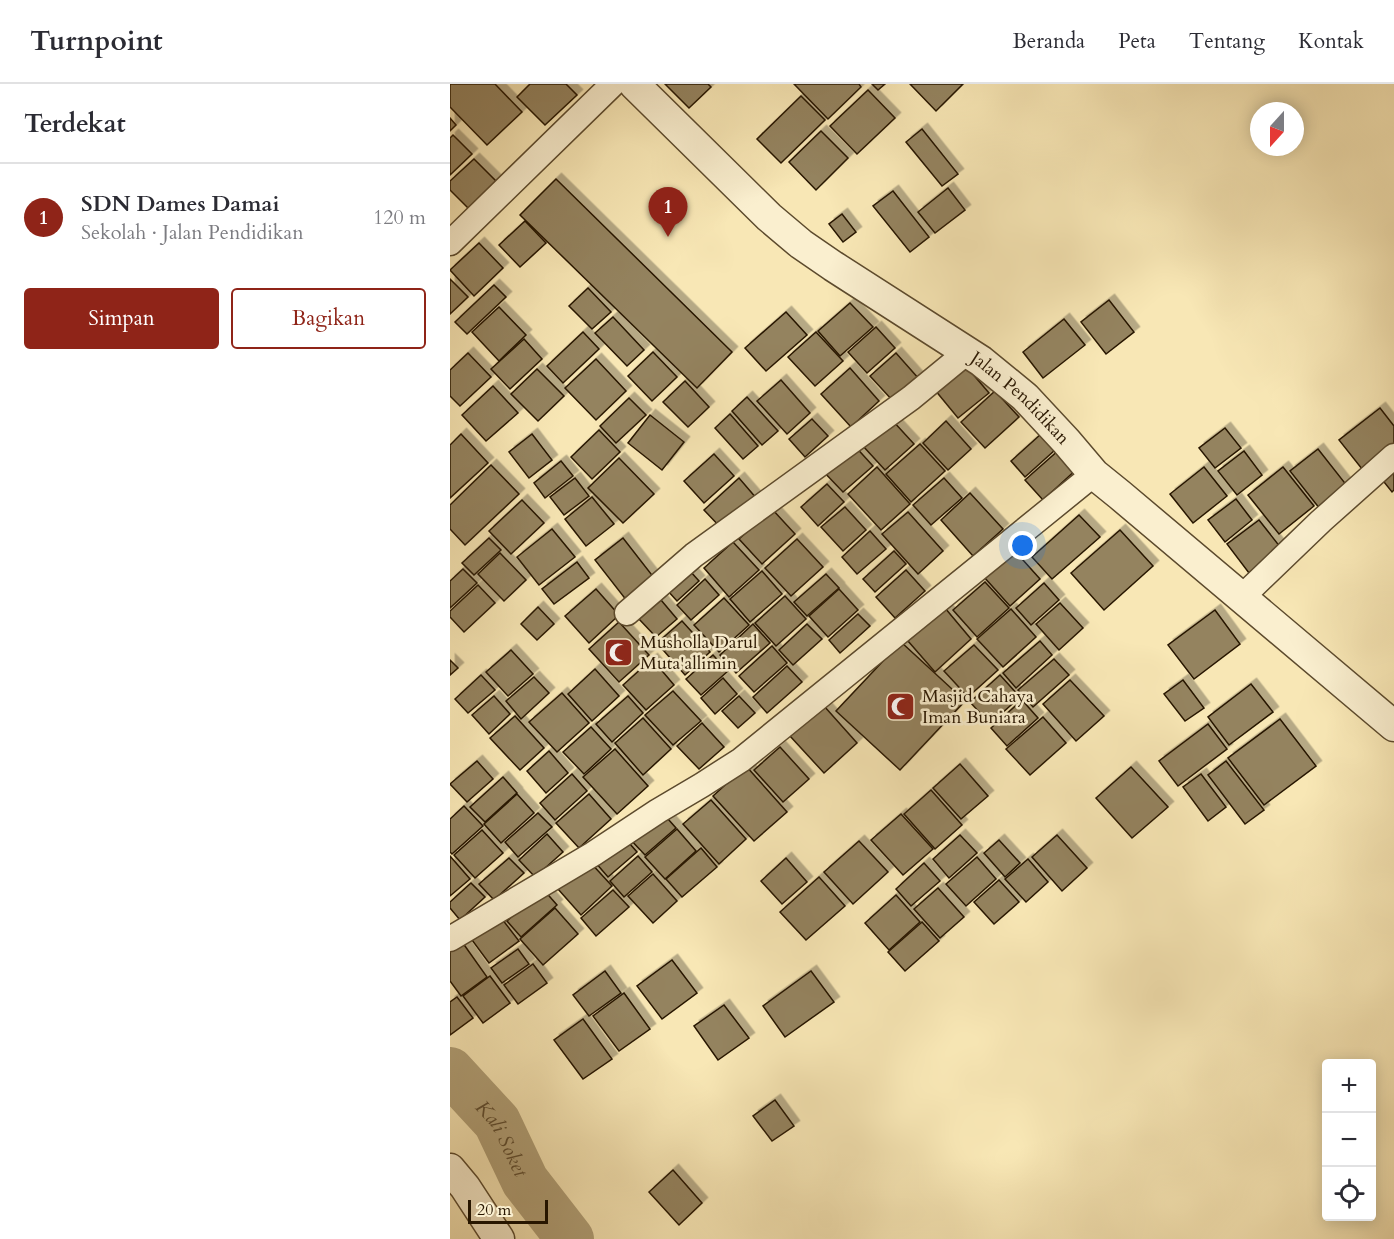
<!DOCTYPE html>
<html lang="id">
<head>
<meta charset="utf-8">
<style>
	:root { --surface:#fff; --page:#f2f2f3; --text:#2b2b33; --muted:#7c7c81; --line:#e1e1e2; --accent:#8f2418 }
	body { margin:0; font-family:Cardo,serif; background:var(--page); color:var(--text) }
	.controls { position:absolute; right:18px; bottom:18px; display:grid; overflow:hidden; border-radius:6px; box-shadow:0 3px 15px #0003 }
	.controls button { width:54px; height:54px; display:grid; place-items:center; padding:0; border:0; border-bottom:2px solid var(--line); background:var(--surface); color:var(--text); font:30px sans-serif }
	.compass { position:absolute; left:800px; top:18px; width:54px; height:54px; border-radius:50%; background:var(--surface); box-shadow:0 3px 15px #0003; rotate:201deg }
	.scale { position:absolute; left:18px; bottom:15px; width:80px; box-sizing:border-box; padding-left:6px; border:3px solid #281600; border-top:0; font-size:16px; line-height:21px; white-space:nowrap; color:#281600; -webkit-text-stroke:4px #faefcf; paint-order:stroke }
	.you { position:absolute; left:573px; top:462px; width:21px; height:21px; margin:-15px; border:4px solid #fff; border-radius:50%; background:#1a73e8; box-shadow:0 0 0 9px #1a73e833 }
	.badge { display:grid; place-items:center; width:39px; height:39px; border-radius:50%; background:var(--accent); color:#fff; font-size:20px; font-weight:700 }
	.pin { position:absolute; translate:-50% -50px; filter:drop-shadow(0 2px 3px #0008) }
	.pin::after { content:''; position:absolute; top:32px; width:21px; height:18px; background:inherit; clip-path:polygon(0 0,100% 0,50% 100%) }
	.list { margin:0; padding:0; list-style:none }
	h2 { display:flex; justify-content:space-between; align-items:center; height:78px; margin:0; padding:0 24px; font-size:26px }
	h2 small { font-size:20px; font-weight:400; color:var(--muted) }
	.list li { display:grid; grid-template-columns:39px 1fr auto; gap:18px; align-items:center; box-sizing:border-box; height:108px; padding:0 24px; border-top:2px solid var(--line) }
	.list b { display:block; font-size:22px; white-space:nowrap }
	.list p { margin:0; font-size:20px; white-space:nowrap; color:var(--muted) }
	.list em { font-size:20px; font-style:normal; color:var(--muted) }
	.actions { display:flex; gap:12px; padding:18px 24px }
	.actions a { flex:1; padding:14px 0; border:2px solid var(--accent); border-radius:6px; text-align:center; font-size:21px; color:var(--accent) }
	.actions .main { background:var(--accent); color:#fff }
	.icon { flex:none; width:33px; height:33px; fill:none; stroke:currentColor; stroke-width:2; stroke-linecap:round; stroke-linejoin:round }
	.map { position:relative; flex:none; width:944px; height:1155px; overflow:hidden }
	header { display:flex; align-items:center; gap:36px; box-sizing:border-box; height:84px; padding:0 30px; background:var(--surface); border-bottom:2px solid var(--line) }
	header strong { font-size:28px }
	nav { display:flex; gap:33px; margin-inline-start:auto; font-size:21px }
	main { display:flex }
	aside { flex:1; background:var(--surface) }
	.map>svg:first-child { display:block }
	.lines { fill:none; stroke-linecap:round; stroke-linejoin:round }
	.river { stroke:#b1a077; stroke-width:48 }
	.building { fill:#94835e; stroke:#281600; stroke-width:1.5; filter:url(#shadow) }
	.minor-casing { stroke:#5c4a2d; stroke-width:27 }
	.tertiary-casing { stroke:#5c4a2d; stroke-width:33 }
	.minor { stroke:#faefcf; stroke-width:24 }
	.tertiary { stroke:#faefcf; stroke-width:30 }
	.labels { text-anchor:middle; stroke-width:5; stroke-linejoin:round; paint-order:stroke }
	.street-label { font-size:18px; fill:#281600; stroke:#faefcf }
	.poi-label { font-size:18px; fill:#281600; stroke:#faefcf; text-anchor:start }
	.water-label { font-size:20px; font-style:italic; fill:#5f4d30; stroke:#faefcf }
</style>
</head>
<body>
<header>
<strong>Turnpoint</strong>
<nav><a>Beranda</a><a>Peta</a><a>Tentang</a><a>Kontak</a></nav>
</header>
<main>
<aside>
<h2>Terdekat<small></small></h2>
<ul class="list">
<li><span class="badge">1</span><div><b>SDN Dames Damai</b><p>Sekolah · Jalan Pendidikan</p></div><em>120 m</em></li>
</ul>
<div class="actions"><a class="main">Simpan</a><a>Bagikan</a></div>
</aside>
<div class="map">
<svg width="944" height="1155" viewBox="0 0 944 1155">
	<defs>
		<filter id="shadow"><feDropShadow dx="5.5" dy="-5.5" stdDeviation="0" flood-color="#0004"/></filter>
	</defs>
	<rect width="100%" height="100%" fill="#f8e7b5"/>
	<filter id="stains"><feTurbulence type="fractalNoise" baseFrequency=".00333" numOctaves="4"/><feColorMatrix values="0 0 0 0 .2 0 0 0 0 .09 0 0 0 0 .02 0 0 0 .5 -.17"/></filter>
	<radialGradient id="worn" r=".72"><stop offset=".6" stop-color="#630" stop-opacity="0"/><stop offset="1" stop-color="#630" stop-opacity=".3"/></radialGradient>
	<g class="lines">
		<!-- river -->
		<path class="river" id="s1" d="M0,987L47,1038L75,1097L120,1155"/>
	</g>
	<!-- building -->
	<g class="building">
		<path d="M0,0H45L72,28L37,61L0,23Z"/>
		<path d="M80,0H116L127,11L95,41L67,13Z"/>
		<path d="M215,0H258L261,3L239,24Z"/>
		<path d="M344,0H409L411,3L378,35Z"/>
		<path d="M422,0H435L428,6Z"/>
		<path d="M460,0H513L486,27Z"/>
		<path d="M418,6L445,34L407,70L380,42Z"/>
		<path d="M351,12L375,36L331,79L307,55Z"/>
		<path d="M0,34L6,41L0,47Z"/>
		<path d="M472,45L508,90L492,102L456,58Z"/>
		<path d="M371,47L398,74L366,106L339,78Z"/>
		<path d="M3,51L22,70L0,91V54Z"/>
		<path d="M24,75L50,101L22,128L0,106V97Z"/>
		<path d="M106,95L282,268L247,304L70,131Z"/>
		<path d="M498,104L515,126L485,149L468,128Z"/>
		<path d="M443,107L479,153L460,168L423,122Z"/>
		<path d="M392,130L406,148L393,158L379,140Z"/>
		<path d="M75,137L96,159L70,183L49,161Z"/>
		<path d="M29,159L53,184L24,212L0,186Z"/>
		<path d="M0,195L18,213L0,230Z"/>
		<path d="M44,201L56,213L17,250L5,238Z"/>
		<path d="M138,204L161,228L142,245L119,222Z"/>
		<path d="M659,216L684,248L656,270L631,238Z"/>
		<path d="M400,219L423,243L390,272L368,247Z"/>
		<path d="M49,223L76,251L49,277L22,248Z"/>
		<path d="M336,228L357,251L316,287L295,264Z"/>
		<path d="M163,233L194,266L177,282L145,249Z"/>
		<path d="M614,235L635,261L593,294L573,268Z"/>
		<path d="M426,243L445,264L417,289L398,268Z"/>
		<path d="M133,248L149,265L113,299L97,282Z"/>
		<path d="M366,248L393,277L365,302L338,273Z"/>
		<path d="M74,255L92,275L60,305L41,285Z"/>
		<path d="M203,268L227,293L202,317L178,292Z"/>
		<path d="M18,269L41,293L10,322L0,312V286Z"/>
		<path d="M446,269L469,295L443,317L420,292Z"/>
		<path d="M146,275L176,307L146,336L115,304Z"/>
		<path d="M515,281L539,309L508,334L485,306Z"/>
		<path d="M400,284L429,317L401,343L371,310Z"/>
		<path d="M87,285L114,312L88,337L61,310Z"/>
		<path d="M331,296L360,329L337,350L307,317Z"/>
		<path d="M235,297L259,323L238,343L213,318Z"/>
		<path d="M43,302L68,329L36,357L12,331Z"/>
		<path d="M545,307L569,333L535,364L511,338Z"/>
		<path d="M297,313L328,347L312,361L282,327Z"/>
		<path d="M179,314L196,331L166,359L150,342Z"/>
		<path d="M930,324L944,342V368L916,390L889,356Z"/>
		<path d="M280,330L308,362L293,375L265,344Z"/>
		<path d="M200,331L234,358L212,386L178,359Z"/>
		<path d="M362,335L378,352L355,373L339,355Z"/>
		<path d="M442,336L464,360L435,386L413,362Z"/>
		<path d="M496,337L521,365L498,386L473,359Z"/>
		<path d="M775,344L791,364L765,384L749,364Z"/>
		<path d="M149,346L170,368L142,395L121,373Z"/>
		<path d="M11,350L38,379L0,414V361Z"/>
		<path d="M82,350L102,376L79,394L59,368Z"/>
		<path d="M591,350L605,366L575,393L561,377Z"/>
		<path d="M402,359L423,382L393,408L372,386Z"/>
		<path d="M470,360L495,387L461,418L436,390Z"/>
		<path d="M610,365L628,384L593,416L575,396Z"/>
		<path d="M868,365L898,403L870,425L840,387Z"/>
		<path d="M794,367L812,391L787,411L768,387Z"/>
		<path d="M264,370L284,392L254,419L234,397Z"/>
		<path d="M169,374L204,410L173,439L138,404Z"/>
		<path d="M944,374V406L942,408L926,388Z"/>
		<path d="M111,377L123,392L95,414L84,399Z"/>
		<path d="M41,381L69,410L15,461L0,445V421Z"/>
		<path d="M427,383L460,420L431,446L398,410Z"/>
		<path d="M754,383L777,412L743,439L720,410Z"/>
		<path d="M833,383L864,422L829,450L798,411Z"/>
		<path d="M125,394L139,412L114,431L100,413Z"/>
		<path d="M289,394L307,415L273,446L254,426Z"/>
		<path d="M494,394L512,414L481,441L463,421Z"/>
		<path d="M377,400L394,418L368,442L351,423Z"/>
		<path d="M520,409L553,445L523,472L491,436Z"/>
		<path d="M142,413L164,440L136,462L115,435Z"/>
		<path d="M786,415L802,436L775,458L758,436Z"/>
		<path d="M72,416L94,439L61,470L39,447Z"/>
		<path d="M395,423L416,446L393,467L371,443Z"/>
		<path d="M322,425L345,450L312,480L289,455Z"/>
		<path d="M458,428L493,467L468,490L432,450Z"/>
		<path d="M629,431L650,453L602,495L582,473Z"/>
		<path d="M809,436L831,464L799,489L777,460Z"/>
		<path d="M102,445L125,473L89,501L67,473Z"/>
		<path d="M670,446L703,482L654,526L621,489Z"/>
		<path d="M420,447L436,465L407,490L392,473Z"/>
		<path d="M39,454L51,466L24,491L12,479Z"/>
		<path d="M173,454L205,495L177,517L145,476Z"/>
		<path d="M347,455L373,483L341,512L315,484Z"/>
		<path d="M283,458L309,486L279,513L254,484Z"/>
		<path d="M564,466L590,495L560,522L534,493Z"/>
		<path d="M444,467L456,480L425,508L413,495Z"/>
		<path d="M50,469L76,496L54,517L28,490Z"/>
		<path d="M127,478L139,494L104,520L92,505Z"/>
		<path d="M13,485L27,499L0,524V497Z"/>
		<path d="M456,486L475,507L445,534L426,513Z"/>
		<path d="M240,487L249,497L227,517L218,507Z"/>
		<path d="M312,487L332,510L300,538L280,515Z"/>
		<path d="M376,490L389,504L357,532L344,518Z"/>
		<path d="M255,495L269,511L241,536L227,521Z"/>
		<path d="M535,498L559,524L527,553L503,526Z"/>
		<path d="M594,499L609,516L581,541L566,524Z"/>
		<path d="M28,501L45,519L14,548L0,533V527Z"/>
		<path d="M146,505L169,531L139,559L115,532Z"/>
		<path d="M389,505L408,526L378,553L359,532Z"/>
		<path d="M335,512L356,535L326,562L305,539Z"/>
		<path d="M274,514L299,541L269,568L244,541Z"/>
		<path d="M211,516L227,535L206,553L189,535Z"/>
		<path d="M610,519L633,544L609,566L586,540Z"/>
		<path d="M88,523L104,540L87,556L71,540Z"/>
		<path d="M495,524L521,555L485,588L458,557Z"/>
		<path d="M561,525L586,553L553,583L527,555Z"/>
		<path d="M765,526L790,560L744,595L718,561Z"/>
		<path d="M408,530L420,542L390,569L379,556Z"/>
		<path d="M232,537L260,568L235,591L207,559Z"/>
		<path d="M169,538L199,571L169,598L139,565Z"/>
		<path d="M303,540L320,559L286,589L270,571Z"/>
		<path d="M357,540L372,555L343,581L329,566Z"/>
		<path d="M590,557L602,571L566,604L553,589Z"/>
		<path d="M451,558L515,617L450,686L386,627Z"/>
		<path d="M524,561L548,586L518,613L494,587Z"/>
		<path d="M322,562L337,579L304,608L289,592Z"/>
		<path d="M61,566L83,590L58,612L36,588Z"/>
		<path d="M263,571L278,587L251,611L236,595Z"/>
		<path d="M202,575L224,601L196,626L173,601Z"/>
		<path d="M604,575L619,591L583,623L568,606Z"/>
		<path d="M0,576L8,584L0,591Z"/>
		<path d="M337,582L352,598L317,629L303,613Z"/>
		<path d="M145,585L169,612L142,637L118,610Z"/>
		<path d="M31,591L45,606L18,629L5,615Z"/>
		<path d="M550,591L570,613L540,640L520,618Z"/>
		<path d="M84,593L99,609L71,635L56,617Z"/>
		<path d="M273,594L287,610L265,630L251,614Z"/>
		<path d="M620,596L654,632L626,657L593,620Z"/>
		<path d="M733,596L754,624L735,637L714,610Z"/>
		<path d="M801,600L823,628L779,661L758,633Z"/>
		<path d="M223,607L251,637L223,661L195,631Z"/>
		<path d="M112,609L139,639L107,668L79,638Z"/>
		<path d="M44,612L60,630L39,650L22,631Z"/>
		<path d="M178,612L193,629L162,658L146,640Z"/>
		<path d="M289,612L305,629L288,644L272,627Z"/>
		<path d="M572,616L588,634L557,662L541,644Z"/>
		<path d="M374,622L407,659L374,689L340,652Z"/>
		<path d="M65,632L94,664L70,686L40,654Z"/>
		<path d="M593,633L616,659L580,691L556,665Z"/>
		<path d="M193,634L221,665L193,691L165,659Z"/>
		<path d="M830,635L866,682L814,721L778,674Z"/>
		<path d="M252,639L274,663L249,685L227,662Z"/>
		<path d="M758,640L777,665L728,702L709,677Z"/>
		<path d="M141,643L161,665L134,690L113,668Z"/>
		<path d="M330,663L359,695L333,718L304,686Z"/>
		<path d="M165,665L198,702L167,730L133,693Z"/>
		<path d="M99,667L118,689L96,709L77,687Z"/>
		<path d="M27,677L43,695L17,718L0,700Z"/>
		<path d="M776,677L814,726L795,740L758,691Z"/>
		<path d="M510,680L538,712L511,735L483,704Z"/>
		<path d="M296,682L337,728L304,757L263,712Z"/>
		<path d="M681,683L718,723L682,754L646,714Z"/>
		<path d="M122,690L137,707L105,736L90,719Z"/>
		<path d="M751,690L776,723L758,737L733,703Z"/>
		<path d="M53,693L67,709L35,738L20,723Z"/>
		<path d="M481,706L512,741L485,765L454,730Z"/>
		<path d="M67,710L84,729L51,759L34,740Z"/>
		<path d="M139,710L161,735L129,764L106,739Z"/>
		<path d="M261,716L296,755L269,780L233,740Z"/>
		<path d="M14,722L33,742L2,770L0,768V735Z"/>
		<path d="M210,726L226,744L195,771L179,754Z"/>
		<path d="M88,729L102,743L68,773L55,758Z"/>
		<path d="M451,730L483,765L453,791L421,756Z"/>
		<path d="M227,745L246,767L215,795L195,773Z"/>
		<path d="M32,746L53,769L25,794L4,771Z"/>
		<path d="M97,750L113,768L85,793L69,776Z"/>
		<path d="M510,751L527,769L499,794L483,775Z"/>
		<path d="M607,751L637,784L612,807L582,773Z"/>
		<path d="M173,752L187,768L158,793L145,778Z"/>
		<path d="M549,756L570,779L555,793L534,769Z"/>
		<path d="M409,757L438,788L403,820L374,788Z"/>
		<path d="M251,764L267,783L232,813L216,795Z"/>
		<path d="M0,772L20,795L0,812Z"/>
		<path d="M188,772L202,788L174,813L160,797Z"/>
		<path d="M527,773L546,795L516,822L496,800Z"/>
		<path d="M59,774L74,789L44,816L29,800Z"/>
		<path d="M336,774L357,798L332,820L311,797Z"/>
		<path d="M578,775L598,798L576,818L555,795Z"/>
		<path d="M139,777L162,802L131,831L108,805Z"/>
		<path d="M474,779L490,797L461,822L446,805Z"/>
		<path d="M203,790L227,817L203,839L178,812Z"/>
		<path d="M369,793L395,822L356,856L330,828Z"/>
		<path d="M549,796L569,818L544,840L524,818Z"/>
		<path d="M21,799L35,813L10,836L0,824V818Z"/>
		<path d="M488,804L514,833L490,854L464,825Z"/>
		<path d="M93,805L107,821L71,853L57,837Z"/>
		<path d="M163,806L179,823L146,852L131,834Z"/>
		<path d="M446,811L470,838L439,866L415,839Z"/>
		<path d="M105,824L128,850L93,881L70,855Z"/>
		<path d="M52,835L69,857L39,879L22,856Z"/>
		<path d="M472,838L489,857L455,887L438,868Z"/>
		<path d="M10,855L37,893L11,912L0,897V862Z"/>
		<path d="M68,865L79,880L52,899L41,884Z"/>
		<path d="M222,876L247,909L212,935L187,902Z"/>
		<path d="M83,880L97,899L68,920L54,901Z"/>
		<path d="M155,887L171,909L139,932L123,911Z"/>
		<path d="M361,887L384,918L335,953L313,922Z"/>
		<path d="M40,892L60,919L33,939L13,912Z"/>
		<path d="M174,909L200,945L169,967L143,932Z"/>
		<path d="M7,913L23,934L0,951V918Z"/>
		<path d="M274,921L299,954L268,976L244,942Z"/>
		<path d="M133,935L162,975L133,995L104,956Z"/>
		<path d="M325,1016L344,1042L322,1057L303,1032Z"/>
		<path d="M223,1086L252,1119L229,1141L199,1108Z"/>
	</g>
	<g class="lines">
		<defs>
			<g id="minor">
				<path d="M0,159L163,0"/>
				<path d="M792,513L871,437L944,372"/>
				<path d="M177,529L244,471L461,314L517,268"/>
				<path d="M0,855L143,770L208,727L252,701L291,676L644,390"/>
			</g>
			<g id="tertiary">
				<path id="s2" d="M184,0L319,133L351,160L383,182L531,277L575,313L616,357L644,390L670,411L944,642"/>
				<path d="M0,1085L15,1103L49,1155"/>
			</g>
		</defs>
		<!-- minor casing -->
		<use href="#minor" class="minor-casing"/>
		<!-- tertiary casing -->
		<use href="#tertiary" class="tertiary-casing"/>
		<!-- minor -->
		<use href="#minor" class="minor"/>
		<!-- tertiary -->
		<use href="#tertiary" class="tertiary"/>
	</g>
	<!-- icons -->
	<defs>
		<symbol id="mosque-square" viewBox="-11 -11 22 22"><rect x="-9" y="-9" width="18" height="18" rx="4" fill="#8f2418" stroke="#faefcf"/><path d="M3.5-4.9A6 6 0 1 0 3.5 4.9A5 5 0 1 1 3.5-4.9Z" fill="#fff"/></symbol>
	</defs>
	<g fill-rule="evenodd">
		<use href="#mosque-square" x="152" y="552" width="33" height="33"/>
		<use href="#mosque-square" x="434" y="606" width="33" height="33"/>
	</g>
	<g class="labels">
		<!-- street labels -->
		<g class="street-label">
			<text dy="6" stroke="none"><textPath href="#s2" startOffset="500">Jalan Pendidikan</textPath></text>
		</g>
		<!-- poi labels -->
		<g class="poi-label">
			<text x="190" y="564">Musholla Darul<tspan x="190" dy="21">Muta'allimin</tspan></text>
			<text x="472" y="618">Masjid Cahaya<tspan x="472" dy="21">Iman Buniara</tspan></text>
		</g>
		<!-- water labels -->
		<g class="water-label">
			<text dy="7" stroke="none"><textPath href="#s1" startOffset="86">Kali Soket</textPath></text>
		</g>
	</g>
	<rect width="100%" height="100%" filter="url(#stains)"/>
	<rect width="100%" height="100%" fill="url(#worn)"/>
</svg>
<div class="controls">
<button>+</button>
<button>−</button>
<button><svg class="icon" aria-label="locate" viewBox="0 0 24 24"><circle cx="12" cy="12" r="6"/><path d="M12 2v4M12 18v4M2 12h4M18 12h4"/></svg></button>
</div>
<svg class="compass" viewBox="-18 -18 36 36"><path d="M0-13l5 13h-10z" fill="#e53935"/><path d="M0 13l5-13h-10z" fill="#7c7c81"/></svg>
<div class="scale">20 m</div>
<div class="you"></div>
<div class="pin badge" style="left:218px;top:153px">1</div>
</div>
</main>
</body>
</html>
